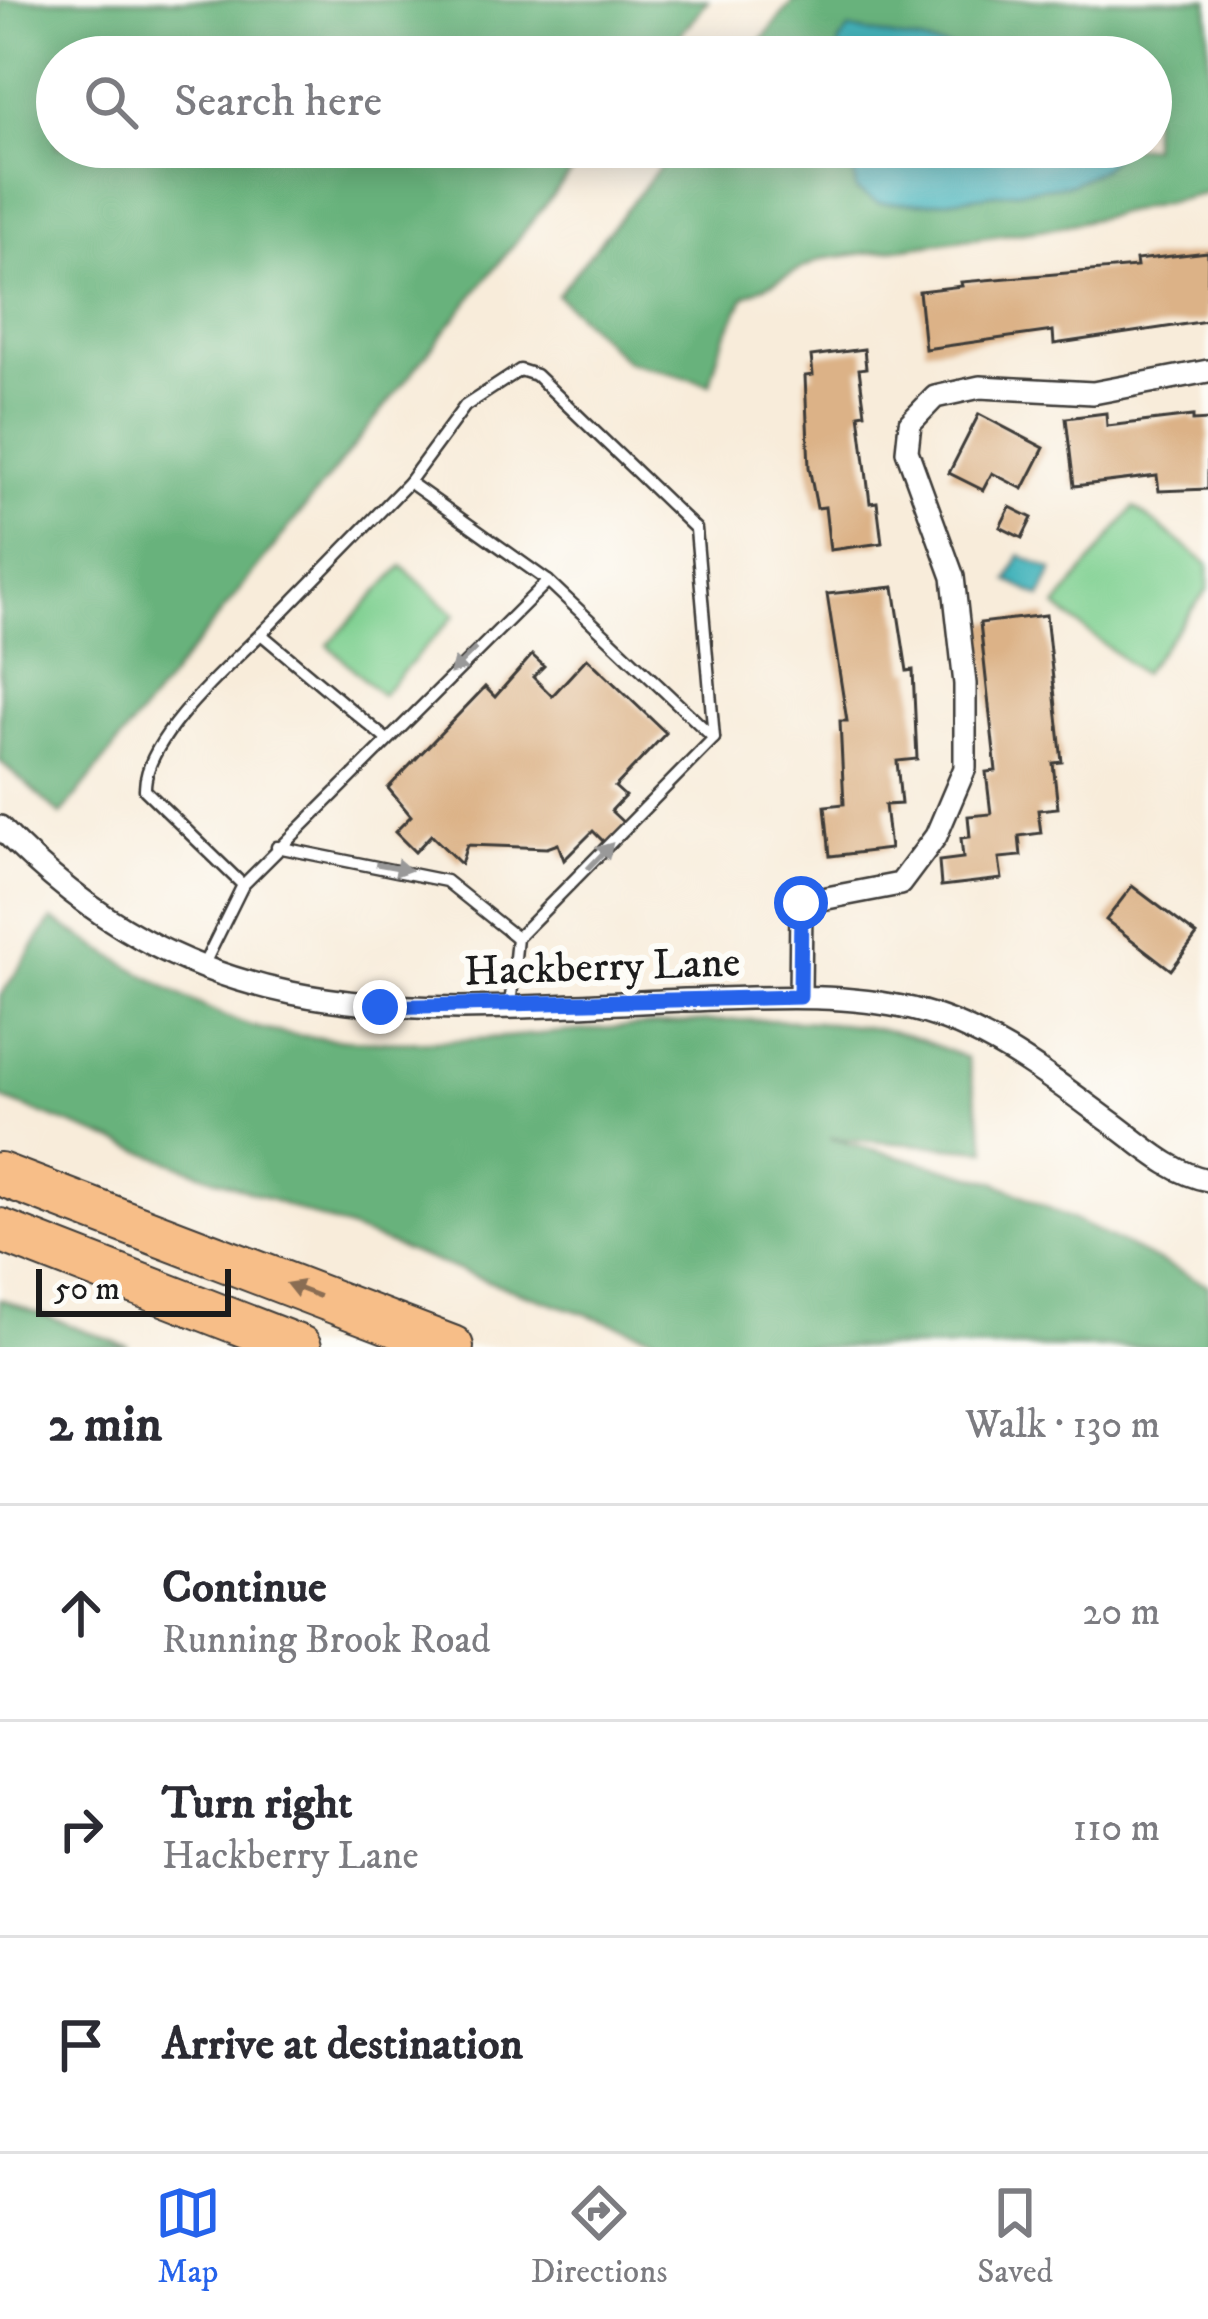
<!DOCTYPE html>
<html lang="en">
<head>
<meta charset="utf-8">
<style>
	:root { --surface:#fff; --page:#f2f2f3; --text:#2b2b33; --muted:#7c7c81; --line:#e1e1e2; --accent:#2563eb }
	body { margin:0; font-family:"IM FELL DW Pica",serif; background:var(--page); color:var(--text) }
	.scale { position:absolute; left:36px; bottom:30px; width:195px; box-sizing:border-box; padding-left:12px; border:6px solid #1c1c1c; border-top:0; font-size:33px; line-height:42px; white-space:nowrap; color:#1c1c1c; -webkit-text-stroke:9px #fdfcf7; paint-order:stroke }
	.stop { position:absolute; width:36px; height:36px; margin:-27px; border:9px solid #2563eb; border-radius:50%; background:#fff }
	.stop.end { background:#2563eb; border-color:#fff; box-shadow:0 3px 12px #0008 }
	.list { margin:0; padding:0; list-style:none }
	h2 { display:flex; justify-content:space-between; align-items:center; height:156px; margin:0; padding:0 48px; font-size:51px }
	h2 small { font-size:39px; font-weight:400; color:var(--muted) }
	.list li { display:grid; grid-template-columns:78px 1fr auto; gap:36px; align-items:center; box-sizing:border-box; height:216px; padding:0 48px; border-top:3px solid var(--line) }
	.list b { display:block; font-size:45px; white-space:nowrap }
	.list p { margin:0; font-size:39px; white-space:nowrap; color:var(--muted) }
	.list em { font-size:39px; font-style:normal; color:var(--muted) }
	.icon { flex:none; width:66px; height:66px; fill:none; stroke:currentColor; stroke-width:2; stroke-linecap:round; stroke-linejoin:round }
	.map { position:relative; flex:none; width:1208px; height:1347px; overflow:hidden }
	.search { position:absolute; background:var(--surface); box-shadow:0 6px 30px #0003; left:36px; right:36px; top:36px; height:132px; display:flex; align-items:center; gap:30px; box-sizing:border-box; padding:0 42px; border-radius:66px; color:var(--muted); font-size:45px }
	.sheet { height:804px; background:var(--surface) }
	nav { display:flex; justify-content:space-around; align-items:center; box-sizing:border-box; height:168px; border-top:3px solid var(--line); background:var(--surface); font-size:33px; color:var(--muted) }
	nav a { display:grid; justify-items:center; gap:6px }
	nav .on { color:var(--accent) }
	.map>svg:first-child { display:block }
	.green { fill:#7fd091; stroke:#4e7656; stroke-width:3 }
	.forest { fill:#67b27b; stroke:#42674c; stroke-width:3 }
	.water { fill:#44b4bb; stroke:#30686c; stroke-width:3 }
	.building { fill:#dcb287 }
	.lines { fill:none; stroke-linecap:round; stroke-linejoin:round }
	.service-casing { stroke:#3d3b38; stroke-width:15 }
	.minor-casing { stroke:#3d3b38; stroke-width:26 }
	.motorway-casing { stroke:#3d3b38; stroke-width:46 }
	.service { stroke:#fff; stroke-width:10 }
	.minor { stroke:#fff; stroke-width:21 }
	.motorway { stroke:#f7be88; stroke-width:42 }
	.oneway { fill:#999 }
	.oneway2 { fill:#8a6d52 }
	.route { stroke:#2563eb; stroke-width:15 }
	.labels { text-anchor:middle; stroke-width:12; stroke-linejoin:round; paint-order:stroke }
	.street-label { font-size:42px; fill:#1c1c1c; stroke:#fdfcf7 }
</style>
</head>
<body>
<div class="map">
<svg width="1208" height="1347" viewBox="0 0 1208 1347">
	<rect width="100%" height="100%" fill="#fdfcf7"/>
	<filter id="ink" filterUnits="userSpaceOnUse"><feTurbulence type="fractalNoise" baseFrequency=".00833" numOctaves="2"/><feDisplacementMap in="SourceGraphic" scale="24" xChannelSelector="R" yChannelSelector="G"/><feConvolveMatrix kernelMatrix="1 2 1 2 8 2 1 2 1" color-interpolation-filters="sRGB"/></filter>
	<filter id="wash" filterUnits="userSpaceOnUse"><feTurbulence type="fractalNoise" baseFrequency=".004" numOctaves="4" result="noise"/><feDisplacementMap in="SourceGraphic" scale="48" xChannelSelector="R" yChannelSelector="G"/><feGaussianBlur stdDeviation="2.7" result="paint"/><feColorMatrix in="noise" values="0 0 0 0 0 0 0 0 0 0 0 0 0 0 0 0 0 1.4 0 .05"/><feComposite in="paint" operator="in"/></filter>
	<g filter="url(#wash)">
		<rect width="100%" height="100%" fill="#f8ecda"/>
		<!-- green -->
		<g class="green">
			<path d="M1134,507L1208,564V589L1142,674L1056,607Z"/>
			<path d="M402,566L455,615L381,695L328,645Z"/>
		</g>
		<!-- forest -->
		<g class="forest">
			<path d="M0,0H708L663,57H57V147H591L61,815L0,761Z"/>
			<path d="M794,0H1208V193L1054,228L822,259L745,296L720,347L710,384L626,361L557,295L676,147H1151V57H748Z"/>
			<path d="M52,919C108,953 208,1019 271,1031C476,1068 685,993 890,1031C916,1036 942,1049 967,1058L987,1150L830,1138L995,1182L1208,1285V1347H684L490,1282L0,1098V997Z"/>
			<path d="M0,1299L129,1347H0Z"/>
		</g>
		<!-- water -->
		<g class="water">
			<path d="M850,29L997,57H841L839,42Z"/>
			<path d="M851,147H1123L1103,168L1072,184L929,203H878L856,190Z"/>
			<path d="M1020,555L1053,570L1041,597L1008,581Z"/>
		</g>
		<g id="blocks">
			<!-- building -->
			<g class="building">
				<path d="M1208,252L1207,321L1054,344L1053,331L925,349L919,291L962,286L961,282L1137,267L1136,260Z"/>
				<path d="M864,349L866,368L859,369L865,413L859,414L870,503L877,502L882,543L830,550L825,507L817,508L809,467L805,376L813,375L811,356Z"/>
				<path d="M1106,413L1107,426L1193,416V421L1208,420V489L1159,491L1157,476L1074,486L1066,418Z"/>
				<path d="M979,414L1044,448L1023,489L992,473L983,490L949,473Z"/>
				<path d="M1010,507L1032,518L1022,538L1000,527Z"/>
				<path d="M894,587L907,671L913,670L917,759L897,761L901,804L885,805L890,849L830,856L825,806L844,804L840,721H847L827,594Z"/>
				<path d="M1046,615L1062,762L1053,763L1058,808L1038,810L1041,833L1019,836L1021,856L999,858L1002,879L941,886L939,861L963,858L961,838L970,837L968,816L991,814L986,772L996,771L980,623Z"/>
				<path d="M532,655L544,666L533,677L552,696L587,658L666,733L615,787L625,796L611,811L627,826L608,846L593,831L564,860L558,844L547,848L467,845L461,864L431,835L415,852L395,832L411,816L388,788L485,687L495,697Z"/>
				<path d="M1132,886L1197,935L1171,970L1106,920Z"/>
			</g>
		</g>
	</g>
	<g filter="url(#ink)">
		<use href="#blocks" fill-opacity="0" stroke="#3d3b38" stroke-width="3"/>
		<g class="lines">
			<defs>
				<g id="service">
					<path d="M520,370L536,375L696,529L714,738L548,581L409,482L465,406Z"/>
					<path d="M261,634L409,482"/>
					<path d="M277,847L446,881L517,938"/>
					<path d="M243,885L145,790C143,741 226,668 261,634L386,739"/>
					<path d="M204,964L243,885L548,581"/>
					<path d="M510,1007L517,938L714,738"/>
				</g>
				<g id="minor">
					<path d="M0,827C204,1041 417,1011 685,1000C760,998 838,992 912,1009C986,1027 1047,1075 1108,1120C1139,1142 1170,1173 1208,1180"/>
					<path d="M800,997L801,903L900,884L936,836L965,768V684L953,577L907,451L910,423L935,397L980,387L1093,393L1208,371"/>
				</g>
				<g id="motorway">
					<path d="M0,1174L452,1347"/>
					<path d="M0,1230L300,1347"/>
				</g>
			</defs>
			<!-- service casing -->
			<use href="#service" class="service-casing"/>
			<!-- minor casing -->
			<use href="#minor" class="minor-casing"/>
			<!-- motorway casing -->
			<use href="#motorway" class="motorway-casing"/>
			<!-- service -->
			<use href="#service" class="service"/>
			<!-- minor -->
			<use href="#minor" class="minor"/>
			<!-- motorway -->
			<use href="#motorway" class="motorway"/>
		</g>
		<!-- one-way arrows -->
		<defs><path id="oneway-solid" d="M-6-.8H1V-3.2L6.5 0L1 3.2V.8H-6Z" transform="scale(3)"/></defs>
		<g class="oneway">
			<use href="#oneway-solid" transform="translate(463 661) rotate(135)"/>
			<use href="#oneway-solid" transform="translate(600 856) rotate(-46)"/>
			<use href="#oneway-solid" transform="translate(393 867) rotate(10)"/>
		</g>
		<use class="oneway2" href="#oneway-solid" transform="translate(303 1290) rotate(-159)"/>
	</g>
	<g class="lines" filter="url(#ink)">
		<!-- route -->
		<path class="route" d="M380,1007L800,997L801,903"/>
	</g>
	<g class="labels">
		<!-- street labels -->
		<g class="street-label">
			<text transform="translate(602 965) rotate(-2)" y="15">Hackberry Lane</text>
		</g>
	</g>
</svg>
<div class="scale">50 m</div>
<div class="stop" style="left:801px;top:903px"></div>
<div class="stop end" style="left:380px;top:1007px"></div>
<div class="search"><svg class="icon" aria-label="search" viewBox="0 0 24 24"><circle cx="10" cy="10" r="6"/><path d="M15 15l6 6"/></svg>Search here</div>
</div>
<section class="sheet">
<h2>2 min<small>Walk · 130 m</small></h2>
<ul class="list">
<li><svg class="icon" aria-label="ahead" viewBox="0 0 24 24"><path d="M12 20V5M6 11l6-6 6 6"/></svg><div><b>Continue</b><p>Running Brook Road</p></div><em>20 m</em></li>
<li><svg class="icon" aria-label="right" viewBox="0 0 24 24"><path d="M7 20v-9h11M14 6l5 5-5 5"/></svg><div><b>Turn right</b><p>Hackberry Lane</p></div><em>110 m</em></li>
<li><svg class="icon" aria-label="arrive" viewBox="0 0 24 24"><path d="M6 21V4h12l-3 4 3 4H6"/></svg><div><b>Arrive at destination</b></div></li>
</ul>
</section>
<nav>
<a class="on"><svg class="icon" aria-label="map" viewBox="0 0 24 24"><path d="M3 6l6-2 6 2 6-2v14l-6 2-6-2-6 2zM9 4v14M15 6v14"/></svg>Map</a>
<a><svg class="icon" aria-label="directions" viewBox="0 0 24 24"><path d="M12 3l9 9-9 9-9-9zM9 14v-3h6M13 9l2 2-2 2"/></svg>Directions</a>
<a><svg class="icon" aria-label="saved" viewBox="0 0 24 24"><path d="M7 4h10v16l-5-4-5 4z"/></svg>Saved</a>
</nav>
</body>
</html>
